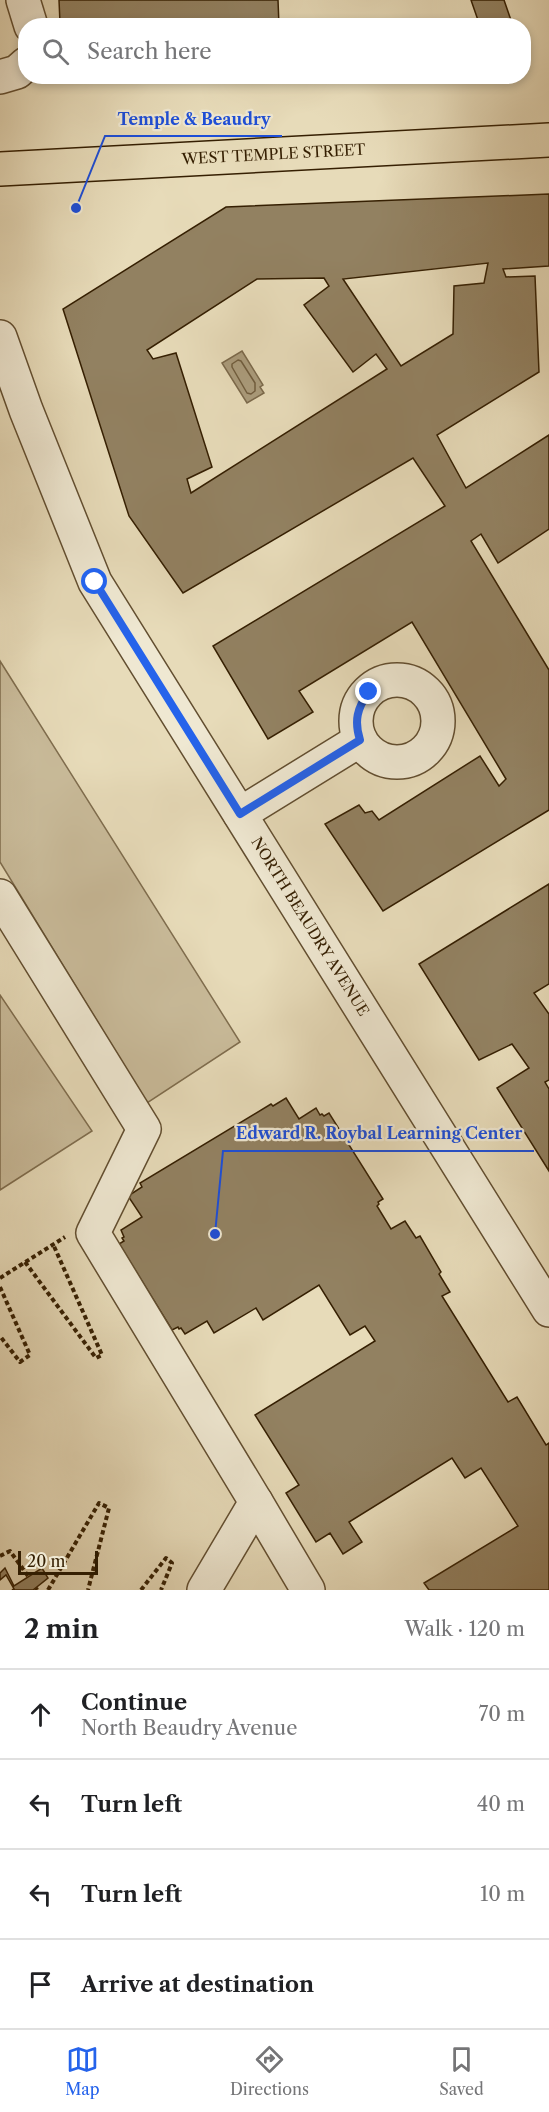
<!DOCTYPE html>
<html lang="en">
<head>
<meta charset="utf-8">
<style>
	:root { --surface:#fff; --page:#f6f6f6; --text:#202124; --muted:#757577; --line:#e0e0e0; --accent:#2563eb }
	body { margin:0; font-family:"Libre Caslon Text",serif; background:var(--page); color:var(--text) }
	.scale { position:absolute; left:18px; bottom:15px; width:80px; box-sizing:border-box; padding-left:6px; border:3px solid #351f02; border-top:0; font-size:16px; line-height:21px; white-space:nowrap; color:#351f02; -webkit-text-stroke:4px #efe8d2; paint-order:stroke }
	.stop { position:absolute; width:18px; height:18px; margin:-14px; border:4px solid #2563eb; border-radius:50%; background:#fff }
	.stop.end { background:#2563eb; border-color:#fff; box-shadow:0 2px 6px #0008 }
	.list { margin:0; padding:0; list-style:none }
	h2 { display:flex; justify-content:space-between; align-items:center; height:78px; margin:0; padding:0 24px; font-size:26px }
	h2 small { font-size:20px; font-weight:400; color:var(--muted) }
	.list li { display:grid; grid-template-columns:39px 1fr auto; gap:18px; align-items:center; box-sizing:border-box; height:90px; padding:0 24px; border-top:2px solid var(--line) }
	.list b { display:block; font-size:22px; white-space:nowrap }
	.list p { margin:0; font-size:20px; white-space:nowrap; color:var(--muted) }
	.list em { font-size:20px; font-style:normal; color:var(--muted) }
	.icon { flex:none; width:33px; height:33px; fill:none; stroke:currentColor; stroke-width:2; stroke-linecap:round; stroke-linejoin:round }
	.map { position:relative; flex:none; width:549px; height:1590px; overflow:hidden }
	.search { position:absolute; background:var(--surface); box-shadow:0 3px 9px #0003; left:18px; right:18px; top:18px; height:66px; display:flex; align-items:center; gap:15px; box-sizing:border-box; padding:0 21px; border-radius:24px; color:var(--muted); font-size:22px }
	.sheet { height:438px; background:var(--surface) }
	nav { display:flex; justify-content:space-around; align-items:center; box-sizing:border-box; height:84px; border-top:2px solid var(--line); background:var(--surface); font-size:16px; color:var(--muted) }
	nav a { display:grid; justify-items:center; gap:3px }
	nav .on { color:var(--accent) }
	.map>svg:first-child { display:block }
	.green { fill:#c9bb9a; stroke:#7f6d4e; stroke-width:1.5 }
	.water { fill:#aa9b7b; stroke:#7b694b; stroke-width:1.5 }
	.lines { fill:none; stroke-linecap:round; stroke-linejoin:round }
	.shore { stroke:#705d3e; stroke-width:1.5 }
	.building { fill:#928161; stroke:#351f02; stroke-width:1.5; fill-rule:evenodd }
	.minor-casing { stroke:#624e30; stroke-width:36 }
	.major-casing { stroke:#351f02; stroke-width:36 }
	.path { stroke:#351f02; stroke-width:4; stroke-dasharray:4.5 3; stroke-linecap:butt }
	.minor { stroke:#efe8d2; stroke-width:33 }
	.major { stroke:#e7dbb9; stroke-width:33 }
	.route { stroke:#2563eb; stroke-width:8 }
	.labels { text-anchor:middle; stroke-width:4.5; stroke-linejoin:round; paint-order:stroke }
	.street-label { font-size:15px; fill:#351f02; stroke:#efe8d2 }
	.leader { fill:none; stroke:#1d4ed8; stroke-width:2 }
	.callout-dot { fill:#1d4ed8; stroke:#efe8d2; stroke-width:2 }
	.callout-label { font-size:16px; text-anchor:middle; font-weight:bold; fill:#1d4ed8; stroke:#efe8d2; stroke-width:4.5; stroke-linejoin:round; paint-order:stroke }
</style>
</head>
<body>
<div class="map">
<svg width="549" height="1590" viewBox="0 0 549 1590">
	<rect width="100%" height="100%" fill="#e7dbb9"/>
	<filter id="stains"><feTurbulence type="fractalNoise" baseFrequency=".00333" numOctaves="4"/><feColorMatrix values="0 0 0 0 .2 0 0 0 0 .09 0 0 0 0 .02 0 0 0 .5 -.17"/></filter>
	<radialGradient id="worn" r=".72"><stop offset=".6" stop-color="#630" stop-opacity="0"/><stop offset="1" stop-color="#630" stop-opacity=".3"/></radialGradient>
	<!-- green -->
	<g class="green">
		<path d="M0,661L240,1042L147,1103L0,862Z"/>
		<path d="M0,995L92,1131L0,1190Z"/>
	</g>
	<!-- water -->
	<path class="water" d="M242,351L263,385L260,387L264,393L247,403L222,363Z"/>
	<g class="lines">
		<!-- shore -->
		<path class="shore" d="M238,360L241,361L255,383V391L251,394L247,393L232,367V364Z"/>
	</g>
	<!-- building -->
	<g class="building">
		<path d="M59,0H278L279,26H53L60,23Z"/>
		<path d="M471,0H504L513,26H480Z"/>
		<path d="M549,194V266L503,269L506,277L535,276L539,372L437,435L466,488L549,435V529L498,563L481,534L471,541L549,670V810L383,911L325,824L359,805L365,813L372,811L379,820L480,756L499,786L506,779L412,622L299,691L313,712L268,739L213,646L445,506L413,458L183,593L129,516L63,309L226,207ZM488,263L484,283L454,286L453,334L401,366L343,279ZM324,278L329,286L304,305L353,372L376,354L387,369L191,493L187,479L212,467L176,353L153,359L147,350L257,279Z"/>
		<path d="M549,884V984L534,993L549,1014V1080L545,1082L549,1089V1171L497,1088L529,1068L512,1044L479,1060L419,964Z"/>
		<path d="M286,1098L299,1119L316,1108L320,1115L322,1114L324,1116L329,1113L383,1199L378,1202L379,1204L377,1206L391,1229L405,1221L416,1238L420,1236L441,1272L439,1274L450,1292L442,1296L508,1402L517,1397L546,1445L549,1443V1590H429L424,1583L518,1526L481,1468L465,1478L452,1458L349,1522L362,1542L343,1554L330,1533L316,1542L286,1493L299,1485L255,1415L375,1341L365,1326L350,1335L319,1285L263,1320L256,1308L214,1333L207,1321L185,1334L181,1328L179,1329L178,1327L172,1330L119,1244L124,1241L122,1238L124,1237L121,1230L142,1217L128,1196L142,1187L140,1183L271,1104L273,1106Z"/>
		<path d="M5,1568L14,1586L42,1568L48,1578L33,1590H12L14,1589L6,1575L0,1580V1573Z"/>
	</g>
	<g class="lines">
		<defs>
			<g id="minor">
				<path d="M23,0L31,26"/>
				<path d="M0,77L17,72L26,64"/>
				<path id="s1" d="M0,337L26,410L95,582L549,1310"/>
				<circle cx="397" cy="721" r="41"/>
				<path d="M240,814L360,740"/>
				<path d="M0,896L144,1129L93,1233L256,1502L204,1590"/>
				<path d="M256,1502L308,1590"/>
			</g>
			<g id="major">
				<path id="s2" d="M0,169L549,140"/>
			</g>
		</defs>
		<!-- minor casing -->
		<use href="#minor" class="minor-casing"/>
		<!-- major casing -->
		<use href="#major" class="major-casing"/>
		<!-- path -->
		<g class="path">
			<path d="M25,1262L96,1358L102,1355L53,1244"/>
			<path d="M0,1278L65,1237"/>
			<path d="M0,1287L30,1355L20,1362L0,1336"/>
			<path d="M0,1556L10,1551L28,1576"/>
			<path d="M36,1588L37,1590"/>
			<path d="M48,1590L99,1503L109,1508L88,1590"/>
			<path d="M141,1590L166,1558L172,1563L161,1590"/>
		</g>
		<!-- minor -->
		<use href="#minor" class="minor"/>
		<!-- major -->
		<use href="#major" class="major"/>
	</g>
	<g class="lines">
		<!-- route -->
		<path class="route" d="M95,582L240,814L360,740C354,721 357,708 369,692"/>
	</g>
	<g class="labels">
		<!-- street labels -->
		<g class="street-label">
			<text dy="5" stroke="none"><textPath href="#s2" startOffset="274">WEST TEMPLE STREET</textPath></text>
			<text dy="5" stroke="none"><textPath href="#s1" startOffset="669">NORTH BEAUDRY AVENUE</textPath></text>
		</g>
	</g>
	<!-- callouts -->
	<path class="leader" d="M76 208L105 136H282M215 1234L223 1151H534"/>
	<g class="callout-dot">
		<circle cx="76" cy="208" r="6"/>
		<circle cx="215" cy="1234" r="6"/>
	</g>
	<g class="callout-label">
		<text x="194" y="125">Temple &amp; Beaudry</text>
		<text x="379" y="1139">Edward R. Roybal Learning Center</text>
	</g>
	<rect width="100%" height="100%" filter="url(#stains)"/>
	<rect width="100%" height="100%" fill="url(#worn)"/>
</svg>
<div class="scale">20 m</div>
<div class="stop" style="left:95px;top:582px"></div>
<div class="stop end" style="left:369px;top:692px"></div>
<div class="search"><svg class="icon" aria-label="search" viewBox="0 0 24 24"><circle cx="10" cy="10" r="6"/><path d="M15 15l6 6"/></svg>Search here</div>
</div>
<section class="sheet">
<h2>2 min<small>Walk · 120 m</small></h2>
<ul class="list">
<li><svg class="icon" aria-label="ahead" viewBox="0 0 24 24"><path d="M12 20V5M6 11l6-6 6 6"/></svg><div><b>Continue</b><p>North Beaudry Avenue</p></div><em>70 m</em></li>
<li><svg class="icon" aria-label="left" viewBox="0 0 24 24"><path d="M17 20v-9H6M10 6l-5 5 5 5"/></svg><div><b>Turn left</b></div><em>40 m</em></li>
<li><svg class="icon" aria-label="left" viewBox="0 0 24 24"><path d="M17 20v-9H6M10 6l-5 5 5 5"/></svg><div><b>Turn left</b></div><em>10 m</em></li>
<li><svg class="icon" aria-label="arrive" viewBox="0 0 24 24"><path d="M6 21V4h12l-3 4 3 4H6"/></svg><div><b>Arrive at destination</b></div></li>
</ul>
</section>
<nav>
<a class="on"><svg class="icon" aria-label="map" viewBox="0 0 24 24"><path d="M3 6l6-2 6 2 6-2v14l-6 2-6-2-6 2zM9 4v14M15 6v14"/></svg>Map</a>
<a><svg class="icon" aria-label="directions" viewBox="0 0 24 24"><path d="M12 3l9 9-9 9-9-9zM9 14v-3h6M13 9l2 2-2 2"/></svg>Directions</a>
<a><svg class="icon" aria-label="saved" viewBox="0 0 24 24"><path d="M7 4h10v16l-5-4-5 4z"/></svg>Saved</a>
</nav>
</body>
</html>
